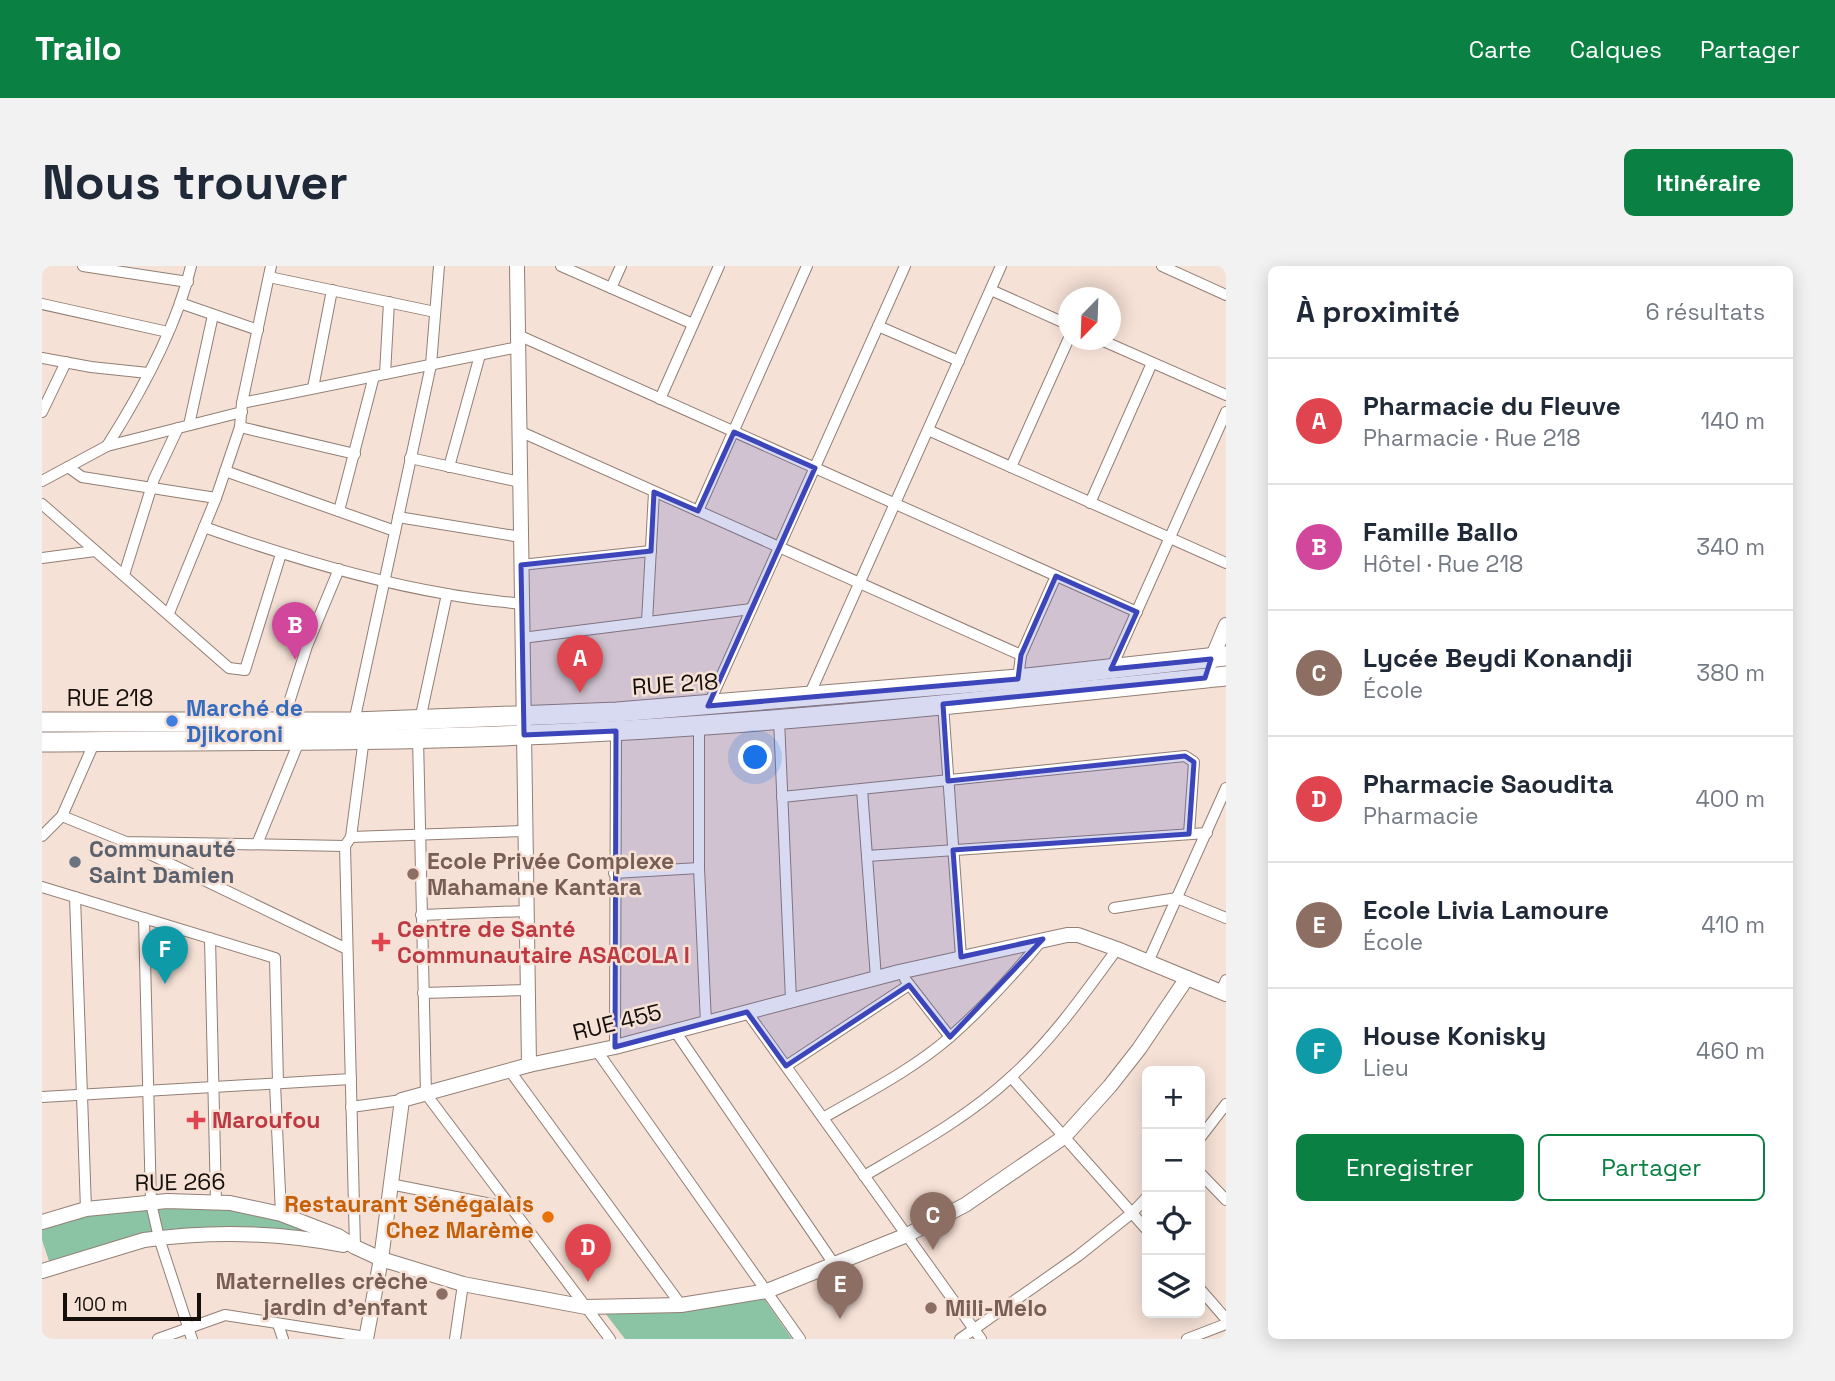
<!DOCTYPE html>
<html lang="fr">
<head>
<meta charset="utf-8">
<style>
	:root { --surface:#fff; --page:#f2f2f3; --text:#1f2937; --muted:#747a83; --line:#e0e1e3; --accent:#0b8043 }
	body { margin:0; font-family:"Space Grotesk",sans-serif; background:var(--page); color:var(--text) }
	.controls { position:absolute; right:21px; bottom:21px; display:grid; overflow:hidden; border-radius:10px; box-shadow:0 4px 18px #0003 }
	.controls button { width:63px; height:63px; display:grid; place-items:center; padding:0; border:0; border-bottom:2px solid var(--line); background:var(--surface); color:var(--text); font:35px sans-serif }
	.compass { position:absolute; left:1016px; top:21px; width:63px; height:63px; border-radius:50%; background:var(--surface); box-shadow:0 4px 18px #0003; rotate:203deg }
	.scale { position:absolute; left:21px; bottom:18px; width:138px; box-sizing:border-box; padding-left:7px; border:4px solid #150f0b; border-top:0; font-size:19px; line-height:24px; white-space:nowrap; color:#150f0b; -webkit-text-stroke:5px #f6e1d6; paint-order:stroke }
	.you { position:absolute; left:714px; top:492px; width:24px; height:24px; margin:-18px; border:5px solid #fff; border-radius:50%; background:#1a73e8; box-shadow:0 0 0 10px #1a73e833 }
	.badge { display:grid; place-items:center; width:46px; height:46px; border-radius:50%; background:var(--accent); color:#fff; font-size:23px; font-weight:700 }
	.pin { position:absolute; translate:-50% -58px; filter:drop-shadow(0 2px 4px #0008) }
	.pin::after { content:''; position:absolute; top:37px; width:24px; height:21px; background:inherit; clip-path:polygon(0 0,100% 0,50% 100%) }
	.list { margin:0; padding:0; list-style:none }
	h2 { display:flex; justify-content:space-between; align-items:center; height:91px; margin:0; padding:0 28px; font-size:30px }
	h2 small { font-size:23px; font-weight:400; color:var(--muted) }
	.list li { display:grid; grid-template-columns:46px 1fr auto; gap:21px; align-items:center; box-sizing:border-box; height:126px; padding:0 28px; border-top:2px solid var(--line) }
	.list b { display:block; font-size:26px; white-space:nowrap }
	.list p { margin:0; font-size:23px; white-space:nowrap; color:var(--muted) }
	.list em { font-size:23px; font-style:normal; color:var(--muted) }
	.actions { display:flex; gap:14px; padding:21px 28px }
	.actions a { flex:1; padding:16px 0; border:2px solid var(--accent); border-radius:10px; text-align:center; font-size:24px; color:var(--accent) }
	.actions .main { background:var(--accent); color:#fff }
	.icon { flex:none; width:38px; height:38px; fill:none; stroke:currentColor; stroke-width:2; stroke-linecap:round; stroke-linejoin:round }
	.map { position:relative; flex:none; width:1184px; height:1073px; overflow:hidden; border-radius:10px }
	header { display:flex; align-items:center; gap:42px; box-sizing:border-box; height:98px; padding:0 35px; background:var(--accent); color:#fff }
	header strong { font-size:33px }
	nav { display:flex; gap:38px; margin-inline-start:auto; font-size:24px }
	.intro { display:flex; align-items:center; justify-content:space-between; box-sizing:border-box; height:168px; padding:0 42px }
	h1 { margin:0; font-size:49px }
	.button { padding:18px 32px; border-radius:10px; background:var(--accent); color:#fff; font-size:24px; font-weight:700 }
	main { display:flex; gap:42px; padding:0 42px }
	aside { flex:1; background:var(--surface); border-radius:10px; box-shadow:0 4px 18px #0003 }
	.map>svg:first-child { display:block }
	.park { fill:#8bc3a5 }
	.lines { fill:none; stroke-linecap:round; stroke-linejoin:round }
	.street-casing { stroke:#927f75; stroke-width:12 }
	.secondary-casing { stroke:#927f75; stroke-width:16 }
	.highway-casing { stroke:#927f75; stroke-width:21 }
	.street { stroke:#fff; stroke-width:10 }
	.secondary { stroke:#fff; stroke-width:14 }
	.highway { stroke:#fff; stroke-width:19 }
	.marked { fill:#3c45b9; fill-opacity:0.2; stroke:#3c45b9; stroke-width:5; stroke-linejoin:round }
	.shop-dot { fill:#3f7fe0; stroke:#f6e1d6; stroke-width:2.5 }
	.worship-dot { fill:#6b7280; stroke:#f6e1d6; stroke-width:2.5 }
	.education-dot { fill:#8d6e63; stroke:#f6e1d6; stroke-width:2.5 }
	.health-dot { fill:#e0444e; stroke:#f6e1d6; stroke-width:2.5 }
	.food-dot { fill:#e8710a; stroke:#f6e1d6; stroke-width:2.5 }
	.labels { text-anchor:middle; stroke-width:5; stroke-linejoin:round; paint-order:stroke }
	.street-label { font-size:23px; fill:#150f0b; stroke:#f6e1d6 }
	.shop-label { font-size:23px; font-weight:bold; fill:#366cbe; stroke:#f6e1d6; text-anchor:start }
	.worship-label { font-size:23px; font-weight:bold; fill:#5b616d; stroke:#f6e1d6; text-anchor:start }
	.education-label { font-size:23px; font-weight:bold; fill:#785e54; stroke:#f6e1d6; text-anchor:start }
	.health-label { font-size:23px; font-weight:bold; fill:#be3a42; stroke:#f6e1d6; text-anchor:start }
	.food-label { font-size:23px; font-weight:bold; fill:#c56008; stroke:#f6e1d6; text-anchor:end }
</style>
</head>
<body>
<header>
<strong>Trailo</strong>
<nav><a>Carte</a><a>Calques</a><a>Partager</a></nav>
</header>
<div class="intro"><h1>Nous trouver</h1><a class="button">Itinéraire</a></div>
<main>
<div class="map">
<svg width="1184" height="1073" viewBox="0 0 1184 1073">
	<rect width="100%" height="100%" fill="#f6e1d6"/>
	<!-- park -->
	<g class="park">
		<path d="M142,939L214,946L286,969L170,966L8,998L0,974V963L63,946Z"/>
		<path d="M721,1031L750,1073H583L560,1043Z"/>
	</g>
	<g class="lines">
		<defs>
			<g id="street">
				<path d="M41,0L146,16"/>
				<path d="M519,0L651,58"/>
				<path d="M1120,0L1184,29"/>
				<path d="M227,11L393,46"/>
				<path d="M569,22L579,0"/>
				<path d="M949,24L1027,59"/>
				<path d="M138,37L216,64"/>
				<path d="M0,38L126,66"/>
				<path d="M836,60L917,95"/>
				<path d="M476,69L1095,346"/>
				<path d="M1059,74L1184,129"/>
				<path d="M0,92L49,101L106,107"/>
				<path d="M343,108L347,36"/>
				<path d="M271,122L290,24"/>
				<path d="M618,133L677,0"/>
				<path d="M200,137L476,81"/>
				<path d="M0,146L24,96"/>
				<path d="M147,159L171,49"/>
				<path d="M198,161L313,188"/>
				<path d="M886,164L1184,297"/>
				<path d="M477,165L979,389"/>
				<path d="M65,180C98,128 135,60 149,0"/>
				<path d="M368,192L478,216"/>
				<path d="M26,201L40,211L174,232"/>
				<path d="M407,201L438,89"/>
				<path d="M969,201L1027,72"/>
				<path d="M183,205L353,265"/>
				<path d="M0,215L65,180L200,146"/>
				<path d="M1048,237L1110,97"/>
				<path d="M0,238L187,402L203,404L239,288"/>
				<path d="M297,245L332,110"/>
				<path d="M656,245L765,0"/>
				<path d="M356,251L479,271"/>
				<path d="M162,261C241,289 322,314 405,328C430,333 455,335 480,338"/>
				<path d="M0,292L53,285"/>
				<path d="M479,299L609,285"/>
				<path d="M82,309L112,213L136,162"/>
				<path d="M127,347L174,232L198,161L200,137L229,0"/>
				<path d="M605,356L612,226"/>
				<path d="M480,372L709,343"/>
				<path d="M1069,403L1184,146"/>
				<path d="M976,413L979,389L1014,310"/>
				<path d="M766,432L959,0"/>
				<path d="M901,438L919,691"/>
				<path d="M666,440L863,0"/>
				<path d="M245,443L265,380L297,303"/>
				<path d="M737,453L749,734"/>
				<path d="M378,454L405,328"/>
				<path d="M312,456L389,99L397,0"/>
				<path d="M657,459V602L664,757"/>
				<path d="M376,472L384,828L568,1073"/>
				<path d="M820,523L834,712"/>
				<path d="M740,531L1143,490L1152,496L1147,568"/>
				<path d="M20,550L53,475"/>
				<path d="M0,570L20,550L84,576L303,580"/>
				<path d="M309,571L483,565"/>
				<path d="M87,578L305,683"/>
				<path d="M215,578L258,473"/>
				<path d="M825,590L1165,567"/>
				<path d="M572,607L657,602"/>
				<path d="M0,621L233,692L236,817"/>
				<path d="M33,631L44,943"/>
				<path d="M1072,642L1135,632L1184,652"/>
				<path d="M379,649L484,645"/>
				<path d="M102,652L109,937L117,972L150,1073"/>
				<path d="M168,672L174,936"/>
				<path d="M1106,696L1184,522"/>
				<path d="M863,713L908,771"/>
				<path d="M1179,726L1184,714"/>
				<path d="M381,727L486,724"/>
				<path d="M705,746L939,1073"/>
				<path d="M633,765L792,998"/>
				<path d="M573,781L574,465"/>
				<path d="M555,785L758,1073"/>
				<path d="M744,800L867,719"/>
				<path d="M468,805L639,1039"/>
				<path d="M969,811L1105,964"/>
				<path d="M233,818L239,948"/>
				<path d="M0,831L309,813"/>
				<path d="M309,841L360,834"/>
				<path d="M781,852C824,827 870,804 908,771C941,742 973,707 1001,673"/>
				<path d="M1158,872L1184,838"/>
				<path d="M1158,907L1184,934"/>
				<path d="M822,910C873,880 926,851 969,811C1010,774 1043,727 1075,683"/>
				<path d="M348,918L470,942"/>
				<path d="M313,981L303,580L309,571L322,472"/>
				<path d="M1158,1023L1184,1053"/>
				<path d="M236,1058L241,1073"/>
				<path d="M116,1073L183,1049L324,1071"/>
				<path d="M413,1073L421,1018"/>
				<path d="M918,1073L1036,990L1090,947L1105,931"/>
				<path d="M1145,1073L1184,1058"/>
			</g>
			<g id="secondary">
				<path d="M475,0L487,799"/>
				<path d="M1168,397L1184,359"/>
				<path d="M0,956L44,943L125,935L188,937L239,948L296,970L313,981L339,993L421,1018L544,1041L639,1039L725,1025L865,969L923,939L1022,871L1068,820L1097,783L1145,712"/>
				<path d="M0,1005L102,974C168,965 235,966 301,979"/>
				<path d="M324,1073L339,993L360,834L487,799L573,781L857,706L1025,669H1036L1075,683L1184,728"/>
			</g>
			<g id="highway">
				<path d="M0,456H312L575,446L976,413L1184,390"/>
				<path d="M0,476C161,474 322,476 483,469C717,460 951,434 1184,410"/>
			</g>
		</defs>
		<!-- street casing -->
		<use href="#street" class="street-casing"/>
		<!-- secondary casing -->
		<use href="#secondary" class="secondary-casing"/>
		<!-- highway casing -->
		<use href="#highway" class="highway-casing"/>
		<!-- street -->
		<use href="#street" class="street"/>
		<!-- secondary -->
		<use href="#secondary" class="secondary"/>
		<!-- highway -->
		<use href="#highway" class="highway"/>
	</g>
	<!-- marked area -->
	<path class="marked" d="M692,166L773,202L666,440L976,413L979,389L1014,310L1095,346L1069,403L1169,393L1163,412L901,438L906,515L1143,490L1152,496L1147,568L911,584L919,691L1001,673L908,771L867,719L744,800L705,746L573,781L574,465L482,469L479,299L609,285L612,226L656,245Z"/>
	<!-- markers -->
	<circle class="shop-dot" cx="130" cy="455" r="7"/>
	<circle class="worship-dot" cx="33" cy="596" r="7"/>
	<g class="education-dot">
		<circle cx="371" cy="608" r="7"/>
		<circle cx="400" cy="1028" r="7"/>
		<circle cx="889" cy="1042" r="7"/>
	</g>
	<g class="health-dot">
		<path d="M335.5 665.5h7v7h7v7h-7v7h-7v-7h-7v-7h7z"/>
		<path d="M150.5 843.5h7v7h7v7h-7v7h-7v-7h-7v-7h7z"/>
	</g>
	<circle class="food-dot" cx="506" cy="951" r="7"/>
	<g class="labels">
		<!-- street labels -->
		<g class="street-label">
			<text transform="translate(633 418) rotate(-4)" y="8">RUE 218</text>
			<text x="68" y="440">RUE 218</text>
			<text transform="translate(575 756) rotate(-14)" y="8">RUE 455</text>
			<text transform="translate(138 916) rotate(-1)" y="8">RUE 266</text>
		</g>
		<!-- shop labels -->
		<g class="shop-label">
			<text x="144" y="450">Marché de<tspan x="144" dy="26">Djikoroni</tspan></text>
		</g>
		<!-- worship labels -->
		<g class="worship-label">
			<text x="47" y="591">Communauté<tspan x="47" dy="26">Saint Damien</tspan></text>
		</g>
		<!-- education labels -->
		<g class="education-label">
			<text x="385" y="603">Ecole Privée Complexe<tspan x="385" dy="26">Mahamane Kantara</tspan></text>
			<text x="386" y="1023" text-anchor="end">Maternelles crèche<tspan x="386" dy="26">jardin d'enfant</tspan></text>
			<text x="903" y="1050">Mili-Melo</text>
		</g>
		<!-- health labels -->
		<g class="health-label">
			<text x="355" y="671">Centre de Santé<tspan x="355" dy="26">Communautaire ASACOLA I</tspan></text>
			<text x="170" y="862">Maroufou</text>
		</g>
		<!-- food labels -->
		<g class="food-label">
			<text x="492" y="946">Restaurant Sénégalais<tspan x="492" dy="26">Chez Marème</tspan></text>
		</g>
	</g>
</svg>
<div class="controls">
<button>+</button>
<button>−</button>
<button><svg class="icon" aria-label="locate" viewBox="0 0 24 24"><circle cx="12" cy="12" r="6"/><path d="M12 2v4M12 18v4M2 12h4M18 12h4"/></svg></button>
<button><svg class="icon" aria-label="layers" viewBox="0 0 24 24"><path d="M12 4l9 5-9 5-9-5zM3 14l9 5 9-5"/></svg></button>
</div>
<svg class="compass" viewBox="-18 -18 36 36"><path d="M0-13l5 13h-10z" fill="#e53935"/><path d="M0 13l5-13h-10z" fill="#747a83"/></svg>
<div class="scale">100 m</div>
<div class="you"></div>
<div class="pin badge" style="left:538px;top:427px;background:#e0444e">A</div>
<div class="pin badge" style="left:253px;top:394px;background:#d1479c">B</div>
<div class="pin badge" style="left:891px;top:984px;background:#8d6e63">C</div>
<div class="pin badge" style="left:546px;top:1016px;background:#e0444e">D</div>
<div class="pin badge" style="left:798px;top:1053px;background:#8d6e63">E</div>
<div class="pin badge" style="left:123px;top:718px;background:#0f9aa8">F</div>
</div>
<aside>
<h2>À proximité<small>6 résultats</small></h2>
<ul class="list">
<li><span class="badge" style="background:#e0444e">A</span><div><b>Pharmacie du Fleuve</b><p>Pharmacie · Rue 218</p></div><em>140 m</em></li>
<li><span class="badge" style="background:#d1479c">B</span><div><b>Famille Ballo</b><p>Hôtel · Rue 218</p></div><em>340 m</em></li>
<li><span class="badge" style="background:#8d6e63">C</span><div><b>Lycée Beydi Konandji</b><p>École</p></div><em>380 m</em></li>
<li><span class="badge" style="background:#e0444e">D</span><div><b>Pharmacie Saoudita</b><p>Pharmacie</p></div><em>400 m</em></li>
<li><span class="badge" style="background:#8d6e63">E</span><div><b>Ecole Livia Lamoure</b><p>École</p></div><em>410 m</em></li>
<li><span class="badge" style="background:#0f9aa8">F</span><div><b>House Konisky</b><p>Lieu</p></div><em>460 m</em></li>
</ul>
<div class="actions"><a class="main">Enregistrer</a><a>Partager</a></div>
</aside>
</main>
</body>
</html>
